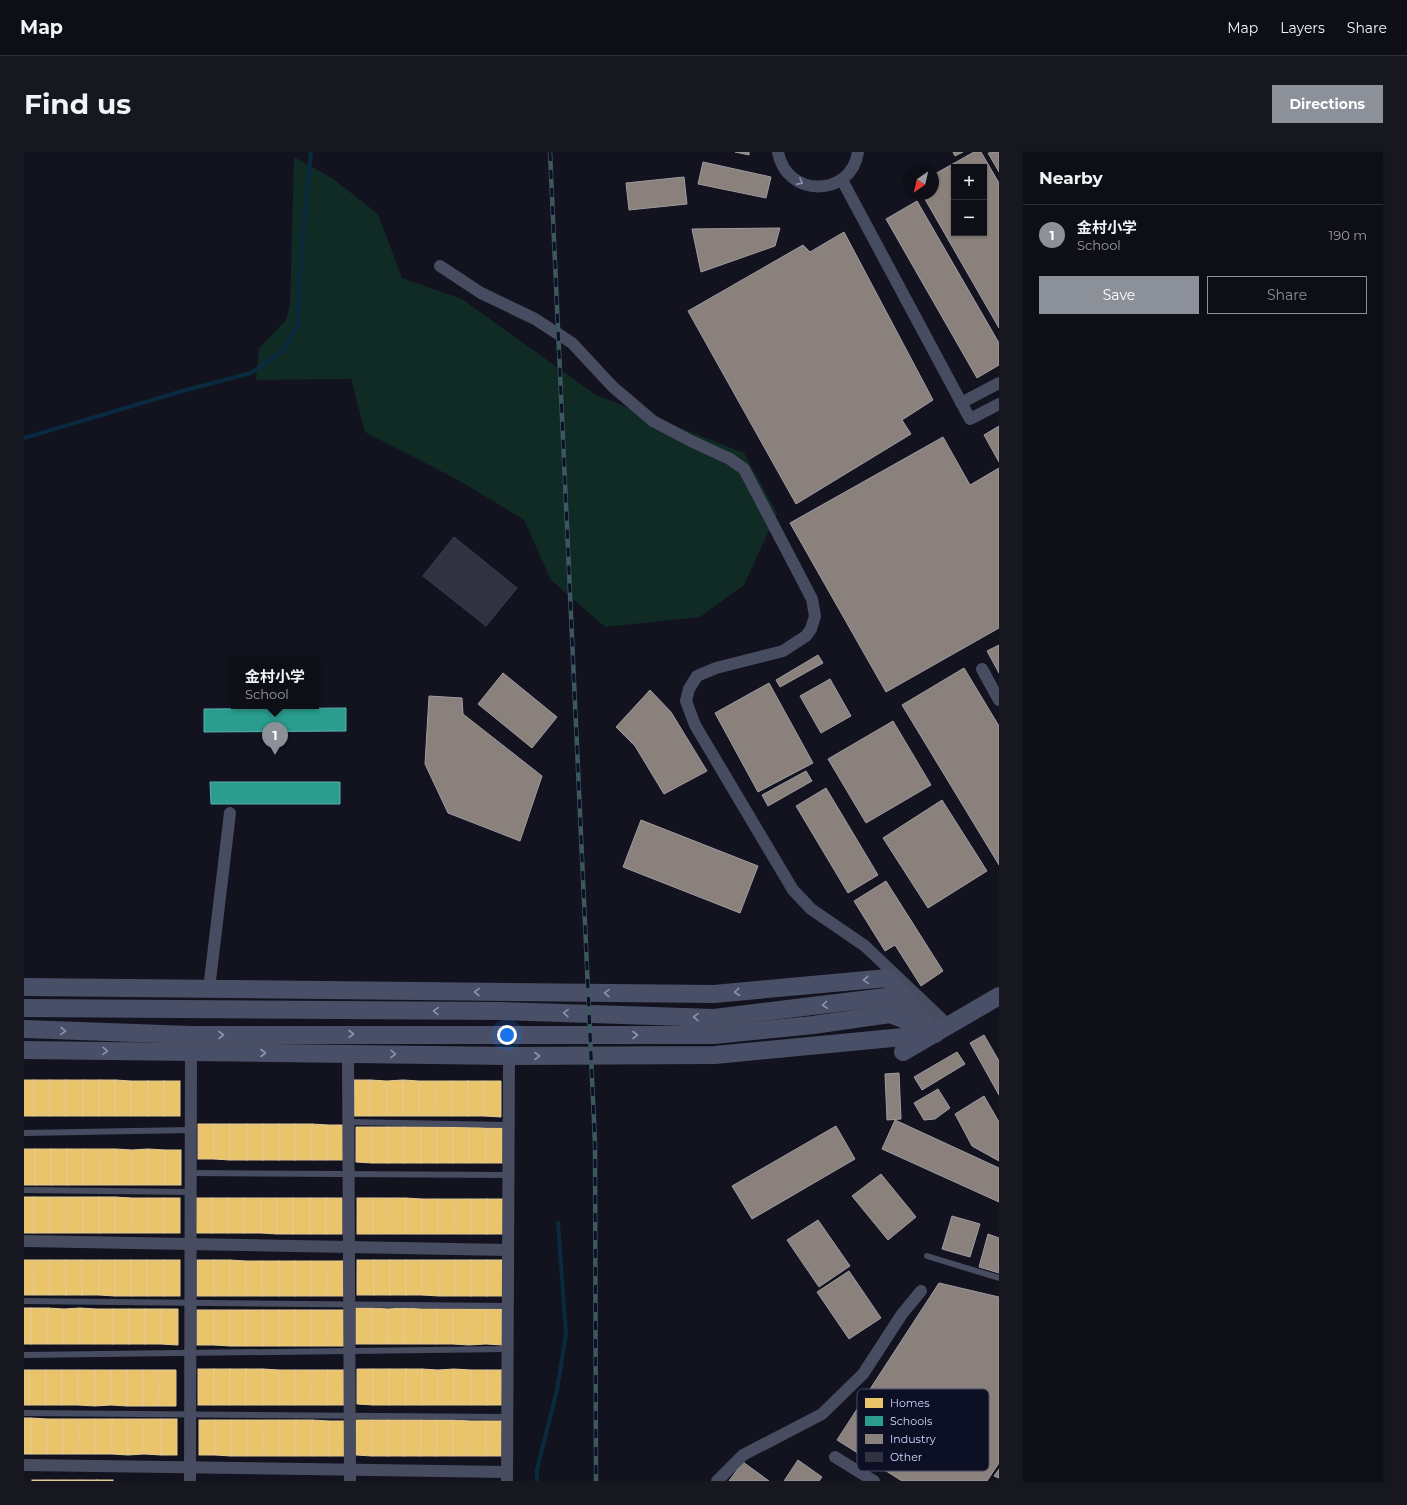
<!DOCTYPE html>
<html lang="en">
<head>
<meta charset="utf-8">
<style>
	:root { --surface:#0e0e17; --page:#171720; --text:#f1f3f6; --muted:#9b9ca1; --line:#2e2e36; --accent:#8c9099 }
	body { margin:0; font-family:Montserrat,"Noto Sans SC",sans-serif; background:var(--page); color:var(--text) }
	.controls { position:absolute; right:12px; top:12px; display:grid; overflow:hidden; border-radius:0px; box-shadow:0 1px 3px #0004 }
	.controls button { width:36px; height:36px; display:grid; place-items:center; padding:0; border:0; border-bottom:1px solid var(--line); background:var(--surface); color:var(--text); font:20px sans-serif }
	.compass { position:absolute; left:879px; top:12px; width:36px; height:36px; border-radius:50%; background:var(--surface); box-shadow:0 1px 3px #0004; rotate:214deg }
	.you { position:absolute; left:483px; top:883px; width:14px; height:14px; margin:-10px; border:3px solid #fff; border-radius:50%; background:#1a73e8; box-shadow:0 0 0 6px #1a73e833 }
	.badge { display:grid; place-items:center; width:26px; height:26px; border-radius:50%; background:var(--accent); color:#fff; font-size:13px; font-weight:700 }
	.pin { position:absolute; translate:-50% -33px; filter:drop-shadow(0 1px 2px #0008) }
	.pin::after { content:''; position:absolute; top:21px; width:14px; height:12px; background:inherit; clip-path:polygon(0 0,100% 0,50% 100%) }
	.popup { position:absolute; left:207px; top:505px; width:88px; height:52px; box-sizing:border-box; display:grid; place-content:center; border-radius:0px; background:var(--surface); filter:drop-shadow(0 1px 3px #0005); font-size:13px; white-space:nowrap; color:var(--muted) }
	.popup b { font-size:15px; color:var(--text) }
	.popup::after { content:''; position:absolute; left:50%; top:100%; margin-left:-8px; border:8px solid transparent; border-top-color:var(--surface) }
	.list { margin:0; padding:0; list-style:none }
	h2 { display:flex; justify-content:space-between; align-items:center; height:52px; margin:0; padding:0 16px; font-size:17px }
	h2 small { font-size:13px; font-weight:400; color:var(--muted) }
	.list li { display:grid; grid-template-columns:26px 1fr auto; gap:12px; align-items:center; box-sizing:border-box; height:60px; padding:0 16px; border-top:1px solid var(--line) }
	.list b { display:block; font-size:15px; white-space:nowrap }
	.list p { margin:0; font-size:13px; white-space:nowrap; color:var(--muted) }
	.list em { font-size:13px; font-style:normal; color:var(--muted) }
	.actions { display:flex; gap:8px; padding:12px 16px }
	.actions a { flex:1; padding:9px 0; border:1px solid var(--accent); border-radius:0px; text-align:center; font-size:14px; color:var(--accent) }
	.actions .main { background:var(--accent); color:#fff }
	.map { position:relative; flex:none; width:975px; height:1329px; overflow:hidden; border-radius:0px }
	header { display:flex; align-items:center; gap:24px; box-sizing:border-box; height:56px; padding:0 20px; background:var(--surface); border-bottom:1px solid var(--line) }
	header strong { font-size:19px }
	nav { display:flex; gap:22px; margin-inline-start:auto; font-size:14px }
	.intro { display:flex; align-items:center; justify-content:space-between; box-sizing:border-box; height:96px; padding:0 24px }
	h1 { margin:0; font-size:28px }
	.button { padding:10px 18px; border-radius:0px; background:var(--accent); color:#fff; font-size:14px; font-weight:700 }
	main { display:flex; gap:24px; padding:0 24px }
	aside { flex:1; background:var(--surface); border-radius:0px; box-shadow:0 1px 3px #0004 }
	.map>svg:first-child { display:block }
	.green { fill:#102a24 }
	.homes { fill:#e9c46a; stroke:#e2ca97 }
	.schools { fill:#2a9d8f; stroke:#5caeb1 }
	.industry { fill:#8a817c; stroke:#9f9ba3; fill-rule:evenodd }
	.lines { fill:none; stroke-linecap:round; stroke-linejoin:round }
	.stream { stroke:#092a3f; stroke-width:4 }
	.building { fill:#303141; stroke:#3c3e53 }
	.lane { stroke:#474c60; stroke-width:6 }
	.street { stroke:#474c60; stroke-width:12 }
	.secondary { stroke:#494f66; stroke-width:18 }
	.rail-casing { stroke:#3b5860; stroke-width:4.5 }
	.rail { stroke:#0d0f24; stroke-width:3; stroke-dasharray:9; stroke-linecap:butt }
	.oneway { stroke:#8c92b0 }
	.oneway2 { stroke:#8c93b2 }
	.key { fill:#0d0f24; stroke:#484b66; stroke-width:1 }
	.key-label { font-size:11px; fill:#d0d7ff }
</style>
</head>
<body>
<header>
<strong>Map</strong>
<nav><a>Map</a><a>Layers</a><a>Share</a></nav>
</header>
<div class="intro"><h1>Find us</h1><a class="button">Directions</a></div>
<main>
<div class="map">
<svg width="975" height="1329" viewBox="0 0 975 1329">
	<rect width="100%" height="100%" fill="#12131f"/>
	<!-- green -->
	<path class="green" d="M270,5L308,26L354,62L378,126L438,147L572,243L720,301L753,361L720,433L676,465L581,475L527,428L500,368L436,329L341,280L327,227L232,228L235,196L262,168L266,153Z"/>
	<!-- homes -->
	<g class="homes">
		<rect x="0" y="928" width="10" height="36"/>
		<rect x="10" y="928" width="16" height="36"/>
		<rect x="26" y="928" width="16" height="36"/>
		<rect x="42" y="928" width="17" height="36"/>
		<rect x="59" y="928" width="16" height="36"/>
		<rect x="75" y="928" width="16" height="36"/>
		<path d="M91,928L107,929V964H91Z"/>
		<rect x="330" y="928" width="16" height="36"/>
		<path d="M346,928L363,929V964H346Z"/>
		<path d="M379,928V964H363V929Z"/>
		<path d="M379,928L395,929V964H379Z"/>
		<rect x="107" y="929" width="17" height="35"/>
		<rect x="124" y="929" width="16" height="35"/>
		<rect x="140" y="929" width="16" height="35"/>
		<path d="M395,929H412L411,964H395Z"/>
		<path d="M412,929H428V964H411Z"/>
		<rect x="428" y="929" width="16" height="35"/>
		<rect x="444" y="929" width="16" height="35"/>
		<path d="M460,929H477V965L460,964Z"/>
		<rect x="174" y="972" width="16" height="35"/>
		<path d="M190,972H206V1008L190,1007Z"/>
		<rect x="206" y="972" width="17" height="36"/>
		<rect x="223" y="972" width="16" height="36"/>
		<rect x="239" y="972" width="16" height="36"/>
		<rect x="255" y="972" width="16" height="36"/>
		<rect x="271" y="972" width="17" height="36"/>
		<path d="M288,972L304,973V1008H288Z"/>
		<rect x="304" y="973" width="16" height="35"/>
		<path d="M332,975H348V1011L332,1010Z"/>
		<rect x="348" y="975" width="16" height="36"/>
		<rect x="364" y="975" width="16" height="36"/>
		<rect x="380" y="975" width="17" height="36"/>
		<rect x="397" y="975" width="16" height="36"/>
		<rect x="413" y="975" width="16" height="36"/>
		<rect x="429" y="975" width="16" height="36"/>
		<path d="M445,975L462,976V1011H445Z"/>
		<rect x="462" y="976" width="16" height="35"/>
		<rect x="0" y="997" width="11" height="36"/>
		<rect x="11" y="997" width="16" height="36"/>
		<rect x="27" y="997" width="16" height="36"/>
		<rect x="43" y="997" width="16" height="36"/>
		<path d="M59,997H75L76,1033H59Z"/>
		<path d="M75,997H92V1033H76Z"/>
		<path d="M92,997L108,998V1033H92Z"/>
		<path d="M124,997V1033H108V998Z"/>
		<path d="M124,997L141,998V1033H124Z"/>
		<rect x="141" y="998" width="16" height="35"/>
		<rect x="0" y="1045" width="10" height="36"/>
		<rect x="10" y="1045" width="16" height="36"/>
		<path d="M26,1045H43L42,1081H26Z"/>
		<path d="M43,1045H59V1081H42Z"/>
		<rect x="59" y="1045" width="16" height="36"/>
		<rect x="75" y="1045" width="16" height="36"/>
		<path d="M91,1045L108,1046L107,1081H91Z"/>
		<path d="M108,1046H124V1081H107Z"/>
		<rect x="124" y="1046" width="16" height="35"/>
		<rect x="140" y="1046" width="16" height="35"/>
		<rect x="172" y="1046" width="16" height="35"/>
		<rect x="188" y="1046" width="16" height="35"/>
		<rect x="204" y="1046" width="16" height="35"/>
		<rect x="220" y="1046" width="17" height="35"/>
		<path d="M237,1046H253V1082L237,1081Z"/>
		<rect x="253" y="1046" width="16" height="36"/>
		<rect x="269" y="1046" width="17" height="36"/>
		<rect x="286" y="1046" width="16" height="36"/>
		<rect x="302" y="1046" width="16" height="36"/>
		<rect x="333" y="1046" width="16" height="36"/>
		<path d="M349,1046H365L366,1082H349Z"/>
		<path d="M365,1046H382V1082H366Z"/>
		<path d="M382,1046L398,1047V1082H382Z"/>
		<rect x="398" y="1047" width="16" height="35"/>
		<path d="M414,1047H430L431,1082H414Z"/>
		<path d="M430,1047H447V1082H431Z"/>
		<rect x="447" y="1047" width="16" height="35"/>
		<rect x="463" y="1047" width="16" height="35"/>
		<path d="M0,1108H10L9,1143H0Z"/>
		<path d="M10,1108H26V1143H9Z"/>
		<rect x="26" y="1108" width="16" height="35"/>
		<rect x="42" y="1108" width="16" height="35"/>
		<rect x="58" y="1108" width="17" height="35"/>
		<path d="M75,1108H91V1144L75,1143Z"/>
		<rect x="91" y="1108" width="16" height="36"/>
		<rect x="107" y="1108" width="16" height="36"/>
		<rect x="123" y="1108" width="17" height="36"/>
		<rect x="140" y="1108" width="16" height="36"/>
		<rect x="173" y="1108" width="17" height="36"/>
		<rect x="190" y="1108" width="16" height="36"/>
		<path d="M206,1108L222,1109V1144H206Z"/>
		<rect x="333" y="1108" width="17" height="35"/>
		<rect x="350" y="1108" width="16" height="35"/>
		<rect x="366" y="1108" width="16" height="35"/>
		<rect x="382" y="1108" width="16" height="35"/>
		<path d="M398,1108H414L415,1144L398,1143Z"/>
		<path d="M414,1108H431V1144H415Z"/>
		<rect x="431" y="1108" width="16" height="36"/>
		<rect x="447" y="1108" width="16" height="36"/>
		<rect x="463" y="1108" width="17" height="36"/>
		<rect x="222" y="1109" width="16" height="35"/>
		<rect x="238" y="1109" width="17" height="35"/>
		<rect x="255" y="1109" width="16" height="35"/>
		<rect x="271" y="1109" width="16" height="35"/>
		<path d="M287,1109H304L303,1144H287Z"/>
		<path d="M304,1109H320V1144H303Z"/>
		<rect x="0" y="1156" width="7" height="36"/>
		<rect x="7" y="1156" width="17" height="36"/>
		<path d="M24,1156L40,1157V1192H24Z"/>
		<path d="M56,1156V1192H40V1157Z"/>
		<path d="M56,1156L72,1157V1192H56Z"/>
		<rect x="332" y="1156" width="16" height="36"/>
		<path d="M348,1156L364,1157V1192H348Z"/>
		<path d="M380,1156V1192H364V1157Z"/>
		<path d="M380,1156L397,1157V1192H380Z"/>
		<rect x="72" y="1157" width="17" height="35"/>
		<rect x="89" y="1157" width="16" height="35"/>
		<rect x="105" y="1157" width="16" height="35"/>
		<rect x="121" y="1157" width="16" height="35"/>
		<path d="M137,1157H154V1193L137,1192Z"/>
		<rect x="397" y="1157" width="16" height="35"/>
		<rect x="413" y="1157" width="16" height="35"/>
		<path d="M429,1157H446L445,1193L429,1192Z"/>
		<path d="M446,1157H462V1192L445,1193Z"/>
		<path d="M462,1157H478V1193L462,1192Z"/>
		<rect x="173" y="1158" width="17" height="35"/>
		<path d="M190,1158H206V1194L190,1193Z"/>
		<rect x="206" y="1158" width="16" height="36"/>
		<rect x="222" y="1158" width="17" height="36"/>
		<rect x="239" y="1158" width="16" height="36"/>
		<rect x="255" y="1158" width="16" height="36"/>
		<rect x="271" y="1158" width="16" height="36"/>
		<path d="M287,1158H303L304,1194H287Z"/>
		<path d="M303,1158H320V1194H304Z"/>
		<rect x="174" y="1217" width="16" height="36"/>
		<rect x="190" y="1217" width="16" height="36"/>
		<rect x="206" y="1217" width="16" height="36"/>
		<rect x="222" y="1217" width="17" height="36"/>
		<path d="M239,1217L255,1218V1253H239Z"/>
		<path d="M333,1217H349V1253L333,1252Z"/>
		<rect x="349" y="1217" width="16" height="36"/>
		<rect x="365" y="1217" width="17" height="36"/>
		<rect x="382" y="1217" width="16" height="36"/>
		<path d="M398,1217L414,1218V1253H398Z"/>
		<path d="M430,1217V1253H414V1218Z"/>
		<path d="M430,1217L447,1218V1253H430Z"/>
		<rect x="0" y="1218" width="5" height="35"/>
		<rect x="5" y="1218" width="17" height="35"/>
		<rect x="22" y="1218" width="16" height="35"/>
		<rect x="38" y="1218" width="16" height="35"/>
		<path d="M54,1218H71V1254L54,1253Z"/>
		<path d="M71,1218H87V1253L71,1254Z"/>
		<path d="M87,1218H103V1254L87,1253Z"/>
		<rect x="103" y="1218" width="16" height="36"/>
		<path d="M119,1218H136L135,1254H119Z"/>
		<path d="M136,1218H152V1254H135Z"/>
		<rect x="255" y="1218" width="16" height="35"/>
		<path d="M271,1218H288L287,1253H271Z"/>
		<path d="M288,1218H304V1253H287Z"/>
		<rect x="304" y="1218" width="16" height="35"/>
		<rect x="447" y="1218" width="16" height="35"/>
		<rect x="463" y="1218" width="16" height="35"/>
		<rect x="0" y="1266" width="7" height="36"/>
		<path d="M7,1266L23,1267V1302H7Z"/>
		<rect x="23" y="1267" width="16" height="35"/>
		<path d="M39,1267H55L56,1302H39Z"/>
		<path d="M55,1267H72V1302H56Z"/>
		<rect x="72" y="1267" width="16" height="35"/>
		<path d="M88,1267H104V1303L88,1302Z"/>
		<path d="M104,1267H120V1302L104,1303Z"/>
		<path d="M120,1267H137V1303L120,1302Z"/>
		<rect x="137" y="1267" width="16" height="36"/>
		<rect x="175" y="1268" width="16" height="35"/>
		<path d="M191,1268H207V1304L191,1303Z"/>
		<rect x="207" y="1268" width="16" height="36"/>
		<path d="M223,1268H240L239,1304H223Z"/>
		<path d="M240,1268H256V1304H239Z"/>
		<rect x="256" y="1268" width="16" height="36"/>
		<rect x="272" y="1268" width="16" height="36"/>
		<path d="M288,1268L305,1269V1304H288Z"/>
		<path d="M332,1268H348V1304L332,1303Z"/>
		<rect x="348" y="1268" width="16" height="36"/>
		<rect x="364" y="1268" width="16" height="36"/>
		<rect x="380" y="1268" width="17" height="36"/>
		<rect x="397" y="1268" width="16" height="36"/>
		<rect x="413" y="1268" width="16" height="36"/>
		<path d="M429,1268L446,1269L445,1304H429Z"/>
		<rect x="305" y="1269" width="16" height="35"/>
		<path d="M446,1269H462V1304H445Z"/>
		<rect x="462" y="1269" width="16" height="35"/>
		<rect x="8" y="1328" width="16" height="1"/>
		<rect x="24" y="1328" width="16" height="1"/>
		<rect x="40" y="1328" width="16" height="1"/>
		<rect x="56" y="1328" width="17" height="1"/>
		<rect x="73" y="1328" width="16" height="1"/>
	</g>
	<!-- schools -->
	<g class="schools">
		<path d="M322,556V579L180,580V557Z"/>
		<path d="M186,630H316V652H187Z"/>
	</g>
	<!-- industry -->
	<g class="industry">
		<path d="M711,0H725V3Z"/>
		<path d="M929,0H939L931,4Z"/>
		<path d="M950,0H957L975,31V176L898,42H909V23ZM930,15H960V81H930Z"/>
		<path d="M975,0V20L964,1Z"/>
		<path d="M679,10L747,25L742,46L674,32Z"/>
		<path d="M660,25L663,52L605,58L602,31Z"/>
		<path d="M893,49L975,191V213L953,226L862,67Z"/>
		<path d="M756,76L751,94L677,120L668,77Z"/>
		<path d="M820,80L909,248L878,268L887,282L772,352L664,159L779,93L786,100Z"/>
		<path d="M975,274V310L960,283Z"/>
		<path d="M919,285L946,333L975,316V476L862,540L766,371Z"/>
		<path d="M975,493V521L963,499Z"/>
		<path d="M794,503L799,511L756,535L752,528Z"/>
		<path d="M940,516L975,574V713L878,553Z"/>
		<path d="M479,521L533,565L508,596L454,552Z"/>
		<path d="M806,527L827,564L797,581L776,544Z"/>
		<path d="M745,531L789,611L734,640L691,561Z"/>
		<path d="M626,538L647,560L683,619L640,642L611,594L592,575Z"/>
		<path d="M405,544L438,546L439,562L518,624L496,689L424,661L401,612Z"/>
		<path d="M869,569L907,633L842,671L804,607Z"/>
		<path d="M782,619L788,629L744,654L738,643Z"/>
		<path d="M802,636L854,723L824,741L772,654Z"/>
		<path d="M918,648L963,719L904,756L859,686Z"/>
		<path d="M617,668L734,714L716,761L599,715Z"/>
		<path d="M862,729L919,819L897,834L871,793L861,799L830,749Z"/>
		<path d="M960,883L975,909V943L946,891Z"/>
		<path d="M933,900L941,912L898,938L890,925Z"/>
		<path d="M875,921L877,967L863,968L861,922Z"/>
		<path d="M914,937L926,956L911,967L900,968L890,951Z"/>
		<path d="M960,944L975,970V1009L948,994L931,962Z"/>
		<path d="M871,968L975,1016V1050L858,997Z"/>
		<path d="M812,974L831,1007L728,1067L708,1034Z"/>
		<path d="M857,1022L892,1065L864,1088L828,1044Z"/>
		<path d="M928,1064L956,1072L946,1105L918,1097Z"/>
		<path d="M794,1068L826,1114L795,1135L763,1088Z"/>
		<path d="M964,1082L975,1086V1121L955,1115Z"/>
		<path d="M825,1119L857,1166L825,1187L793,1140Z"/>
		<path d="M915,1131L975,1145V1311L963,1329H878L813,1288Z"/>
		<path d="M774,1308L798,1325L795,1329H760Z"/>
		<path d="M719,1310L745,1329H705Z"/>
		<path d="M975,1317V1326L970,1324Z"/>
	</g>
	<g class="lines">
		<!-- stream -->
		<g class="stream">
			<path d="M0,286L162,238L227,221L259,199L274,172L277,104L287,0"/>
			<path d="M513,1329V1317L533,1238L542,1182L534,1071"/>
		</g>
	</g>
	<!-- building -->
	<path class="building" d="M430,385L493,436L462,474L399,424Z"/>
	<g class="lines">
		<!-- lane -->
		<g class="lane">
			<path d="M324,970L485,973"/>
			<path d="M0,981L167,978"/>
			<path d="M167,1021L484,1023"/>
			<path d="M0,1038L167,1040"/>
			<path d="M903,1104L975,1126"/>
			<path d="M0,1149L484,1154"/>
			<path d="M0,1203L484,1197"/>
			<path d="M0,1261L483,1265"/>
		</g>
		<!-- street -->
		<g class="street">
			<path d="M754,0C762,46 827,46 834,0"/>
			<path d="M818,28L946,267L975,252"/>
			<path d="M416,114L457,141L511,167L548,191L589,235L629,269L667,289L706,307L720,317L788,447L791,464L787,477L782,484L759,499L692,516L673,524L665,537L662,549L671,573L769,738L787,757L841,794L925,874"/>
			<path d="M937,251L975,231"/>
			<path d="M958,517L975,548"/>
			<path d="M185,837L206,661"/>
			<path d="M324,902L326,1329"/>
			<path d="M0,1089L484,1098"/>
			<path d="M811,1305L850,1329"/>
			<path d="M0,1313L483,1320"/>
			<path d="M166,1329L167,894"/>
			<path d="M483,1329L485,904"/>
			<path d="M693,1329L719,1303L798,1262L839,1222L878,1162L897,1139"/>
		</g>
		<!-- secondary -->
		<g class="secondary">
			<path d="M0,835L690,842L864,826L911,882"/>
			<path d="M0,856L479,859L690,866L862,845L883,861"/>
			<path d="M0,877L167,883H690L789,873L866,862L886,870"/>
			<path d="M0,898L485,904L691,903L911,882"/>
			<path d="M879,900L975,844"/>
		</g>
		<defs>
			<path id="rail" d="M526,0L571,992L572,1329"/>
		</defs>
		<!-- rail casing -->
		<use href="#rail" class="rail-casing"/>
		<!-- rail -->
		<use href="#rail" class="rail"/>
	</g>
	<!-- one-way arrows -->
	<defs><path id="oneway-chevron" d="M-2-3.5L2.5 0L-2 3.5" fill="none" stroke-width="1.6" stroke-linecap="round" stroke-linejoin="round"/></defs>
	<use class="oneway" href="#oneway-chevron" transform="translate(776 30) rotate(27)"/>
	<g class="oneway2">
		<use href="#oneway-chevron" transform="translate(842 828) rotate(176)"/>
		<use href="#oneway-chevron" transform="translate(453 840) rotate(-179)"/>
		<use href="#oneway-chevron" transform="translate(713 840) rotate(174)"/>
		<use href="#oneway-chevron" transform="translate(583 841) rotate(-179)"/>
		<use href="#oneway-chevron" transform="translate(801 853) rotate(172)"/>
		<use href="#oneway-chevron" transform="translate(412 859) rotate(-179)"/>
		<use href="#oneway-chevron" transform="translate(542 861) rotate(-178)"/>
		<use href="#oneway-chevron" transform="translate(672 865) rotate(-178)"/>
		<use href="#oneway-chevron" transform="translate(39 879) rotate(2)"/>
		<use href="#oneway-chevron" transform="translate(327 882)"/>
		<use href="#oneway-chevron" transform="translate(197 883)"/>
		<use href="#oneway-chevron" transform="translate(611 883)"/>
		<use href="#oneway-chevron" transform="translate(81 899) rotate(1)"/>
		<use href="#oneway-chevron" transform="translate(239 901)"/>
		<use href="#oneway-chevron" transform="translate(369 902) rotate(1)"/>
		<use href="#oneway-chevron" transform="translate(513 904)"/>
	</g>
	<!-- legend -->
	<rect x="833" y="1237" width="132" height="82" rx="6" class="key"/>
	<rect x="841" y="1246" width="18" height="10" fill="#e9c46a"/>
	<rect x="841" y="1264" width="18" height="10" fill="#2a9d8f"/>
	<rect x="841" y="1282" width="18" height="10" fill="#8a817c"/>
	<rect x="841" y="1300" width="18" height="10" fill="#303141"/>
	<g class="key-label">
		<text x="866" y="1255">Homes</text>
		<text x="866" y="1273">Schools</text>
		<text x="866" y="1291">Industry</text>
		<text x="866" y="1309">Other</text>
	</g>
</svg>
<div class="controls">
<button>+</button>
<button>−</button>
</div>
<svg class="compass" viewBox="-18 -18 36 36"><path d="M0-13l5 13h-10z" fill="#e53935"/><path d="M0 13l5-13h-10z" fill="#9b9ca1"/></svg>
<div class="you"></div>
<div class="pin badge" style="left:251px;top:603px">1</div>
<div class="popup"><b>金村小学</b>School</div>
</div>
<aside>
<h2>Nearby<small></small></h2>
<ul class="list">
<li><span class="badge">1</span><div><b>金村小学</b><p>School</p></div><em>190 m</em></li>
</ul>
<div class="actions"><a class="main">Save</a><a>Share</a></div>
</aside>
</main>
</body>
</html>
